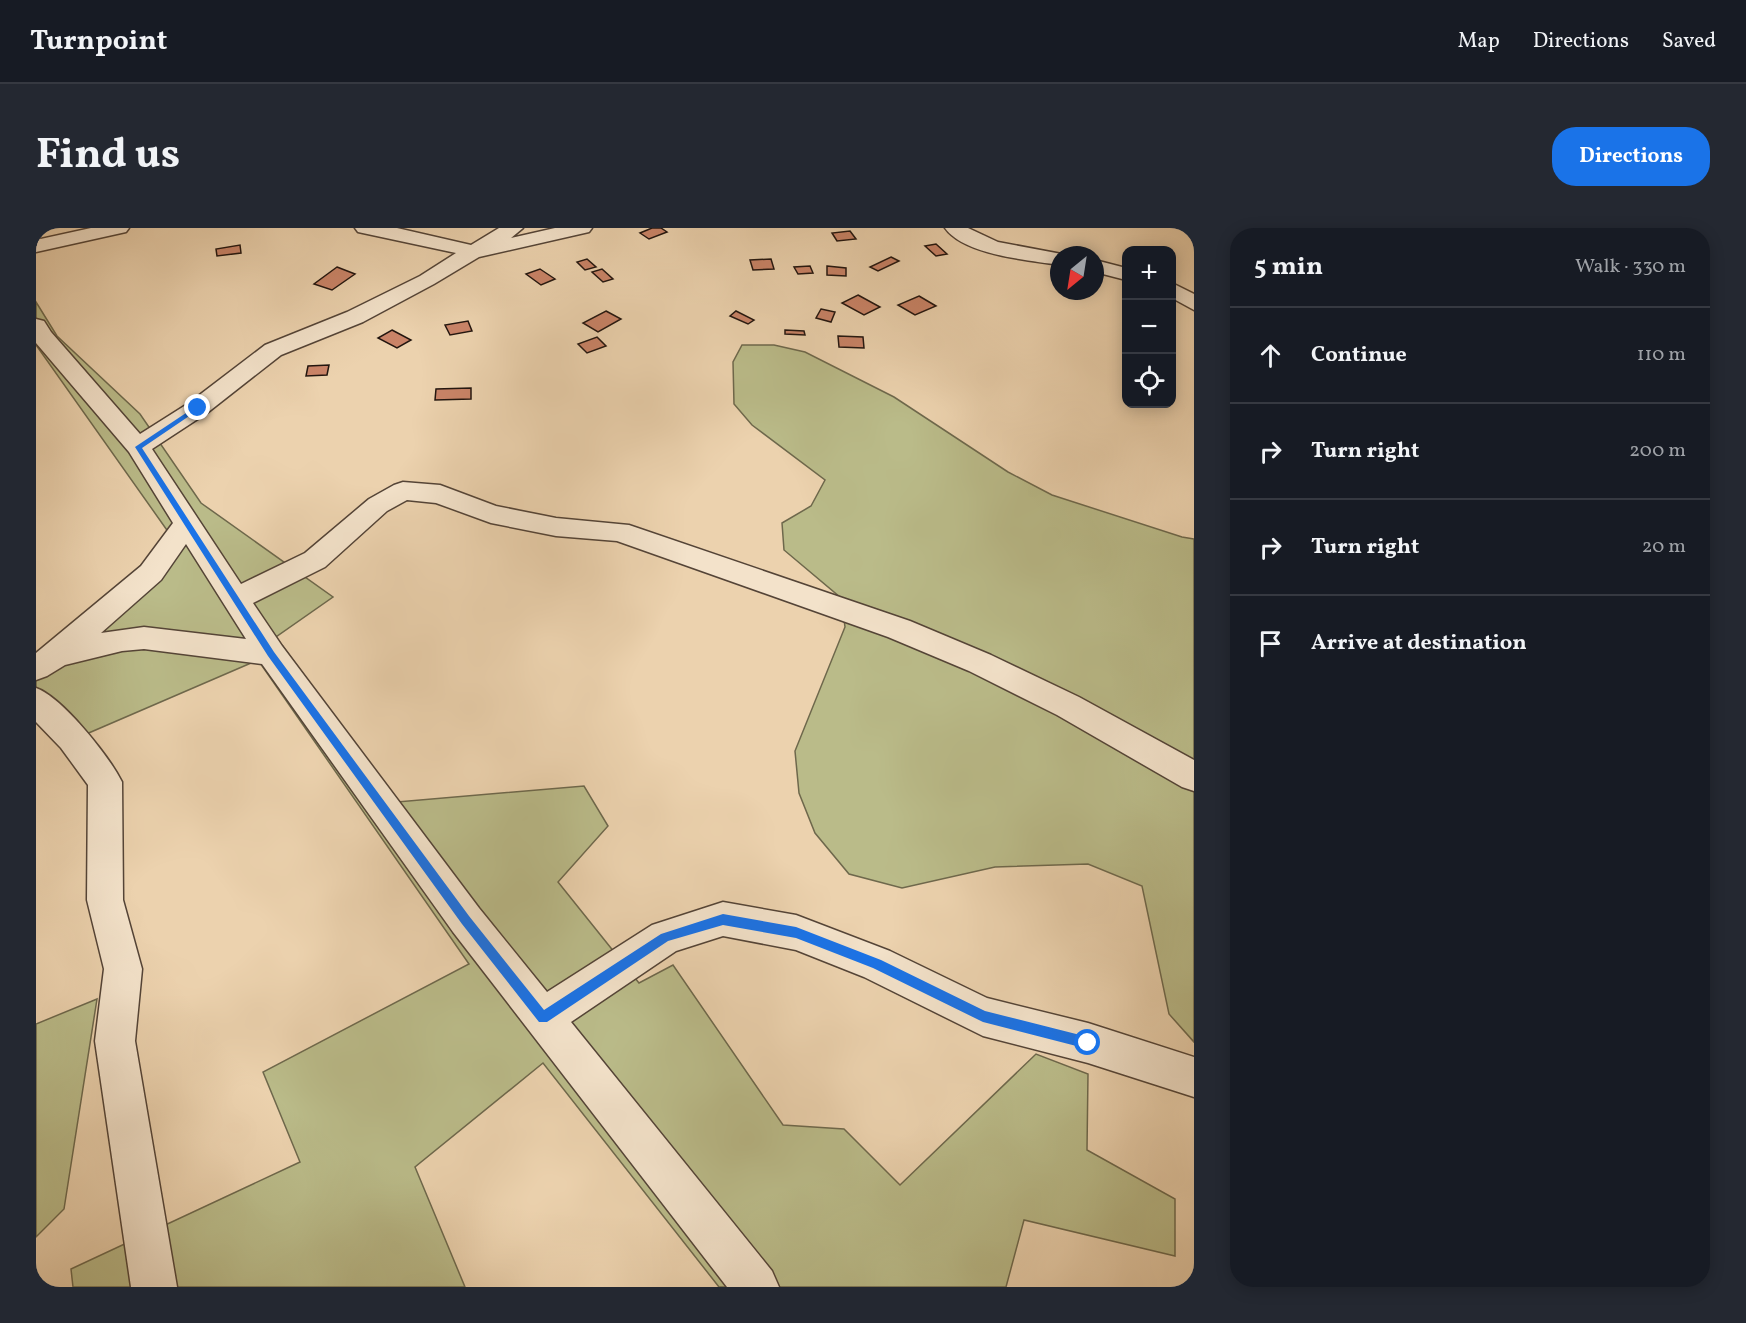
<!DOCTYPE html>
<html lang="en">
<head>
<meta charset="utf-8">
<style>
	:root { --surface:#171b24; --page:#242831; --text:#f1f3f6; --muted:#9ea1a6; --line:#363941; --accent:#1a73e8 }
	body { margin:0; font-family:Vollkorn,serif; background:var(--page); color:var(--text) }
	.controls { position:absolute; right:18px; top:18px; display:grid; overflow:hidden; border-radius:12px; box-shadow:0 3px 15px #0003 }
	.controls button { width:54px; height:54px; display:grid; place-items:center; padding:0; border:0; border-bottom:2px solid var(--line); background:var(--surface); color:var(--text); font:30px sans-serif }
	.compass { position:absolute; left:1014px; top:18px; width:54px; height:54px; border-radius:50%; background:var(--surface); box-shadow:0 3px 15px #0003; rotate:210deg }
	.stop { position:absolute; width:18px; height:18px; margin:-14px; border:4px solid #1a73e8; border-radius:50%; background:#fff }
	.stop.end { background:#1a73e8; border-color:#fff; box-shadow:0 2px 6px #0008 }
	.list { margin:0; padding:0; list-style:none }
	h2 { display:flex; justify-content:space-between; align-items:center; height:78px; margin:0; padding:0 24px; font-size:26px }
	h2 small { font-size:20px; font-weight:400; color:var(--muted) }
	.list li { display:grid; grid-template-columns:39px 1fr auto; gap:18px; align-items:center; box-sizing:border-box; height:96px; padding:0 24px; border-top:2px solid var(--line) }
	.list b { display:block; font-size:22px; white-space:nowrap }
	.list em { font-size:20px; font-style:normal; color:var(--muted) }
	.icon { flex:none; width:33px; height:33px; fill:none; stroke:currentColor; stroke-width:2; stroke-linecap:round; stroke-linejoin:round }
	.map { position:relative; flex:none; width:1158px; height:1059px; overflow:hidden; border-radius:24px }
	header { display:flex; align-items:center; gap:36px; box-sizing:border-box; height:84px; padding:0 30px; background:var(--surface); border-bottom:2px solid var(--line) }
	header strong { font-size:28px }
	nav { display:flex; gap:33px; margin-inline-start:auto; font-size:21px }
	.intro { display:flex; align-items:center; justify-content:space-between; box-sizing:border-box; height:144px; padding:0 36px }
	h1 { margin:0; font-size:42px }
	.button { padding:15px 27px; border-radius:24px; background:var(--accent); color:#fff; font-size:21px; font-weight:700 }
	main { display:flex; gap:36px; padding:0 36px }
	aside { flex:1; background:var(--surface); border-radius:24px; box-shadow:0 3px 15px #0003 }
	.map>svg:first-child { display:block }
	.green { fill:#babb89; stroke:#6e684c; stroke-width:1.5 }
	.building { fill:#ca8468; stroke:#22150f; stroke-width:1.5 }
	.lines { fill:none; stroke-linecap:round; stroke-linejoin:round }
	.minor-casing { stroke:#544437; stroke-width:3 }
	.minor { fill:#f3e2ca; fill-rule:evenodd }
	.route { fill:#1a73e8 }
</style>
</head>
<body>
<header>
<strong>Turnpoint</strong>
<nav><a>Map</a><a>Directions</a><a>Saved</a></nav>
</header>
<div class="intro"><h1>Find us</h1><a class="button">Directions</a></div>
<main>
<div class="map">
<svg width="1158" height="1059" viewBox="0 0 1158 1059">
	<rect width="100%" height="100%" fill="#ecd2ae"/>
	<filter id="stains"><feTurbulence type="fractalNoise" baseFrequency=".00333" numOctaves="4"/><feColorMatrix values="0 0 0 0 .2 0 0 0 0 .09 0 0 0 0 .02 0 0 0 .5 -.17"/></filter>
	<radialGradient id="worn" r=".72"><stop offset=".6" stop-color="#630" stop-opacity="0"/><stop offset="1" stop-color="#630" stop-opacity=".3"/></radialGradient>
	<!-- green -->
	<g class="green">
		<path d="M0,74L21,108L104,186L165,275L297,369L240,409L361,574L548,558L572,598L522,654L603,755L637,737L747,897L808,901L864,957L1000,826L1052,846L1051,922L1139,971V1028L988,992L970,1059H683L507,835L379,939L429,1059H37L35,1041L264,934L227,844L433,736L222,432L41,510L0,469V425L67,381L133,305L0,117Z"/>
		<path d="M706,117H738L769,124L858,169L972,244L1016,267L1146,309L1158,311V814L1133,786L1106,658L1052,636L959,639L866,660L813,646L779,605L763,565L759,523L809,399L805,370L748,322L746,295L775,278L789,252L716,197L698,176L697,134Z"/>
		<path d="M61,771L28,981L0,1009V796Z"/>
	</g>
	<!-- building -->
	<g class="building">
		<path d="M616,0H625L631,4L613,11L604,5Z"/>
		<path d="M814,3L820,11L801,13L796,5Z"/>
		<path d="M900,16L911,26L900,28L889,18Z"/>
		<path d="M204,17L205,25L181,28L180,21Z"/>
		<path d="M855,29L863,33L842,43L834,39Z"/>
		<path d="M551,31L560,39L549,42L541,34Z"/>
		<path d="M735,31L738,41L717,42L714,32Z"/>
		<path d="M774,38L777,45L762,46L758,39Z"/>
		<path d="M791,38L810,40V48L791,47Z"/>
		<path d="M301,39L319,46L296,62L278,56Z"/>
		<path d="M504,41L519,51L505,57L490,46Z"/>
		<path d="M566,41L577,51L567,54L556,44Z"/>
		<path d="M822,67L844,79L828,87L806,75Z"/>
		<path d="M883,68L900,78L879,87L862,77Z"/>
		<path d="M785,81L799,84L795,94L780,90Z"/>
		<path d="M570,83L585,91L562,104L547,95Z"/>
		<path d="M700,83L718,92L712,96L694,88Z"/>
		<path d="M432,93L436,103L414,107L409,97Z"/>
		<path d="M356,102L375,112L361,120L342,110Z"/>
		<path d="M749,102L768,103L769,107L749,106Z"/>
		<path d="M802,108L827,109L828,120L803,119Z"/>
		<path d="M561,109L570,118L551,125L542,116Z"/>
		<path d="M293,137L291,147L270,148L272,138Z"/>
		<path d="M435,160V171L399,172L400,161Z"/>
	</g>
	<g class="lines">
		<defs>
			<g id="minor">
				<path d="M55,0H93L90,4L0,24V12Z"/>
				<path d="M319,0H361L435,17L463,0H487L475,10L519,0H556L553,4L443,29L398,56L327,94L245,127L171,185L116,221L205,356L269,325L333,271L358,257L367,254L404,257L460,278L520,290L593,297L874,393L955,427L1043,469L1158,532V563L1146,559L1021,487L933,443L852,409L581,313L520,308L455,295L400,275L371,272L351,283L289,339L217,375L246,418L443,680L511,764L616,697L687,674L760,687L854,723L951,770L1052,795L1158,829V869L1052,835L947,808L828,749L760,722L687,708L640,723L535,794L736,1043L743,1059H691L417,704L226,436L108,421L86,423L29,437L11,448L0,452V425L105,338L137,295L93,224L0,115V91L8,93L15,104L104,206L153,175L229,117L311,84L384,48L420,25L322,4ZM150,316L210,411L108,399L65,405L125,352Z"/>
				<path d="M909,0H932L962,14L1031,27H1023V37C992,32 928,27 909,0Z"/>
				<path d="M1059,32L1090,40V52L1059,44Z"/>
				<path d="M1136,55L1158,66V82L1136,70Z"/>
				<path d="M0,460C26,469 73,528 86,554L87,672L106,741L99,813L141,1059H95L59,813L68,741L51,672L52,557L25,520L0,494Z"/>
			</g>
		</defs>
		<!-- minor casing -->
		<use href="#minor" class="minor-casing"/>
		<!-- minor -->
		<use href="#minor" class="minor"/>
	</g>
	<!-- route -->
	<path class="route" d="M159,179L165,180L106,220L238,424L433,688L508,782L625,706L687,686L760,699L845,732L949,783L1052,809L1058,815L1056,819L1052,821L947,794L837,740L760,710L687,697L632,713L511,794H503L426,696L232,428L99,219Z"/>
	<rect width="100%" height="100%" filter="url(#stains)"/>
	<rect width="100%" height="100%" fill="url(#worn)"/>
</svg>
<div class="controls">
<button>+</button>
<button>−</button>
<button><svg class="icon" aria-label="locate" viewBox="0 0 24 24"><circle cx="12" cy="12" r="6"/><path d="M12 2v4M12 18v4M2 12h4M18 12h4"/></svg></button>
</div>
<svg class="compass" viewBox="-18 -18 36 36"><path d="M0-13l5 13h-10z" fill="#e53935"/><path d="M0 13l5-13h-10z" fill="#9ea1a6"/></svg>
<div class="stop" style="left:1052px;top:815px"></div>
<div class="stop end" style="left:162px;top:180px"></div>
</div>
<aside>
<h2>5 min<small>Walk · 330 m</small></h2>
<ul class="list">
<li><svg class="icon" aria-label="ahead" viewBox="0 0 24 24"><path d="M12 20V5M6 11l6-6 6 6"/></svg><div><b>Continue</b></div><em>110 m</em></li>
<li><svg class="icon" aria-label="right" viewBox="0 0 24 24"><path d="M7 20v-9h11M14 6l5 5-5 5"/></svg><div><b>Turn right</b></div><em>200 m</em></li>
<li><svg class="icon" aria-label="right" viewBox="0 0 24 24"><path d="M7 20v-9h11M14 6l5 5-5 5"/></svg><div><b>Turn right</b></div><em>20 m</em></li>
<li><svg class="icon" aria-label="arrive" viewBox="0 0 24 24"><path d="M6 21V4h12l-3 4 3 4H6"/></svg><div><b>Arrive at destination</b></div></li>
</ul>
</aside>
</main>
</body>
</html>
